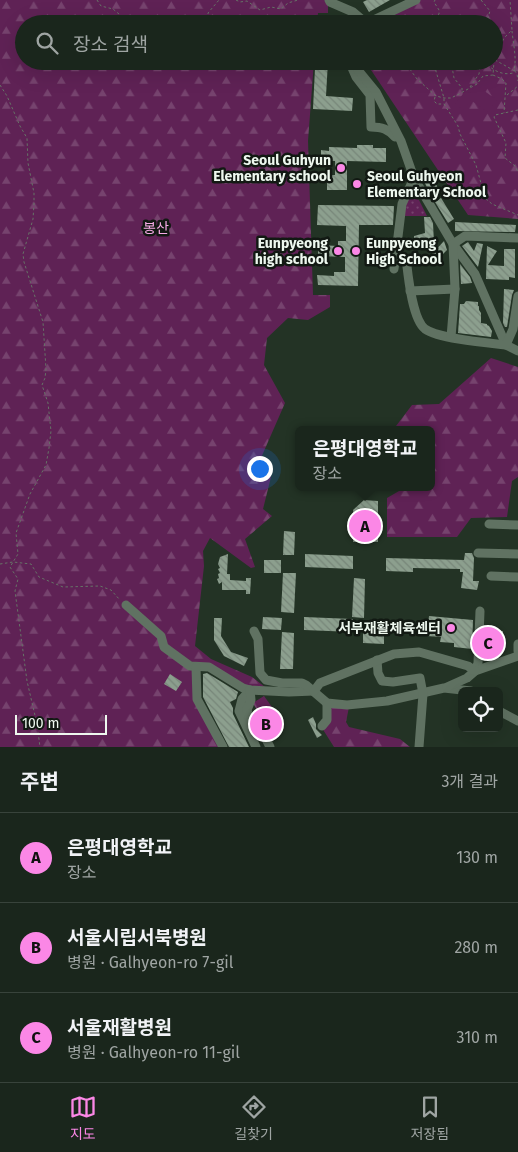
<!DOCTYPE html>
<html lang="ko">
<head>
<meta charset="utf-8">
<style>
	:root { --surface:#1a261c; --page:#273229; --text:#f1f3f6; --muted:#9fa5a3; --line:#38433b; --accent:#fb87e6 }
	body { margin:0; font-family:"Fira Sans","Noto Sans KR",sans-serif; background:var(--page); color:var(--text) }
	.controls { position:absolute; right:15px; bottom:15px; display:grid; overflow:hidden; border-radius:8px; box-shadow:0 5px 20px #0002 }
	.controls button { width:45px; height:45px; display:grid; place-items:center; padding:0; border:0; border-bottom:1px solid var(--line); background:var(--surface); color:var(--text); font:25px sans-serif }
	.scale { position:absolute; left:15px; bottom:12px; width:92px; box-sizing:border-box; padding-left:5px; border:2px solid #eef8ef; border-top:0; font-size:14px; line-height:18px; white-space:nowrap; color:#eef8ef; -webkit-text-stroke:4px #121913; paint-order:stroke }
	.you { position:absolute; left:259px; top:468px; width:18px; height:18px; margin:-12px; border:4px solid #fff; border-radius:50%; background:#1a73e8; box-shadow:0 0 0 8px #1a73e833 }
	.badge { display:grid; place-items:center; width:32px; height:32px; border-radius:50%; background:var(--accent); color:#111; font-size:16px; font-weight:700 }
	.pin { position:absolute; translate:-50% -50%; border:2px solid #fff; box-shadow:0 1px 5px #0006 }
	.popup { position:absolute; left:295px; top:426px; width:140px; height:65px; box-sizing:border-box; display:grid; place-content:center; border-radius:8px; background:var(--surface); filter:drop-shadow(0 1px 4px #0005); font-size:16px; white-space:nowrap; color:var(--muted) }
	.popup b { font-size:19px; color:var(--text) }
	.popup::after { content:''; position:absolute; left:50%; top:100%; margin-left:-10px; border:10px solid transparent; border-top-color:var(--surface) }
	.list { margin:0; padding:0; list-style:none }
	h2 { display:flex; justify-content:space-between; align-items:center; height:65px; margin:0; padding:0 20px; font-size:21px }
	h2 small { font-size:16px; font-weight:400; color:var(--muted) }
	.list li { display:grid; grid-template-columns:32px 1fr auto; gap:15px; align-items:center; box-sizing:border-box; height:90px; padding:0 20px; border-top:1px solid var(--line) }
	.list b { display:block; font-size:19px; white-space:nowrap }
	.list p { margin:0; font-size:16px; white-space:nowrap; color:var(--muted) }
	.list em { font-size:16px; font-style:normal; color:var(--muted) }
	.icon { flex:none; width:28px; height:28px; fill:none; stroke:currentColor; stroke-width:2; stroke-linecap:round; stroke-linejoin:round }
	.map { position:relative; flex:none; width:518px; height:747px; overflow:hidden }
	.search { position:absolute; background:var(--surface); box-shadow:0 5px 20px #0002; left:15px; right:15px; top:15px; height:55px; display:flex; align-items:center; gap:12px; box-sizing:border-box; padding:0 18px; border-radius:28px; color:var(--muted); font-size:19px }
	.sheet { height:335px; background:var(--surface) }
	nav { display:flex; justify-content:space-around; align-items:center; box-sizing:border-box; height:70px; border-top:1px solid var(--line); background:var(--surface); font-size:14px; color:var(--muted) }
	nav a { display:grid; justify-items:center; gap:2px }
	nav .on { color:var(--accent) }
	.map>svg:first-child { display:block }
	.forest { fill:url(#forest-firs) }
	.park { fill:url(#park-dots) }
	.pitch { fill:#5f2255 }
	.building { fill:url(#building-back-hatch) }
	.lines { fill:none; stroke-linecap:round; stroke-linejoin:round }
	.path { stroke:#667467; stroke-width:1; stroke-dasharray:2.5 2.5; stroke-linecap:butt }
	.minor { stroke:#607262; stroke-width:9 }
	.poi-dot { fill:#fb87e6; stroke:#121913; stroke-width:2 }
	.labels { text-anchor:middle; stroke-width:5; stroke-linejoin:round; paint-order:stroke }
	.poi-label { font-size:14px; font-weight:bold; fill:#eef8ef; stroke:#121913; text-anchor:end }
	.park-label { font-size:14px; fill:#f6aae6; stroke:#121913 }
</style>
</head>
<body>
<div class="map">
<svg width="518" height="747" viewBox="0 0 518 747">
	<defs>
		<pattern id="forest-firs" width="22" height="20" patternUnits="userSpaceOnUse" patternTransform="scale(1.25)"><rect width="22" height="20" fill="#5f2255"/><path d="M5 1l3.5 6h-7zM16 11l3.5 6h-7z" fill="#76436e"/></pattern>
		<pattern id="park-dots" width="8" height="8" patternUnits="userSpaceOnUse" patternTransform="scale(1.25)"><rect width="8" height="8" fill="#5f2255"/><path d="M2 2h.1M6 6h.1" fill="none" stroke="#76436e" stroke-width="1.8" stroke-linecap="round"/></pattern>
		<pattern id="building-back-hatch" width="6" height="6" patternUnits="userSpaceOnUse" patternTransform="scale(1.25)"><rect width="6" height="6" fill="#8c9f8e"/><path d="M-1 5l2 2M0 0l6 6M5-1l2 2" fill="none" stroke="#778679"/></pattern>
	</defs>
	<rect width="100%" height="100%" fill="#233325"/>
	<!-- forest -->
	<g class="forest">
		<path d="M0,0H326L328,4V13H318L317,24H24V61H314L308,141L313,295H330V307L308,320L288,318L267,338L264,365L285,403L257,467L271,477L263,509L272,516L245,539L255,567L251,568L210,538L203,551L204,566L195,646L211,659L252,677L265,687L243,685L196,665L195,700L221,747H0Z"/>
		<path d="M416,0H518V219L468,215L365,61H494V24H365Z"/>
		<path d="M491,358L518,367V477L512,481L507,517L471,518L457,537H387V498L406,487H431V430H393L412,405L439,404Z"/>
		<path d="M264,696L272,707L259,714L253,703Z"/>
		<path d="M329,705L349,707L346,722L349,727L400,739L410,747H334L322,728Z"/>
	</g>
	<!-- park -->
	<path class="park" d="M405,194L418,198L427,216H405Z"/>
	<!-- pitch -->
	<path class="pitch" d="M476,85L497,100L487,112L471,100L463,110L455,104L466,90L470,93Z"/>
	<!-- building -->
	<g class="building">
		<path d="M367,0H390L369,12L363,2Z"/>
		<rect x="319" y="16" width="12" height="8"/>
		<path d="M319,61H328L326,96L353,98L352,111L313,109L315,68H319Z"/>
		<path d="M357,145H373V148H386V162L347,161V190H327V175H335V161H321V150L329,151V147L357,148Z"/>
		<path d="M427,168L438,188L430,193L419,172Z"/>
		<path d="M441,198L454,219L448,223L435,202Z"/>
		<path d="M318,205L394,206L393,225H359L358,286L318,285L317,275L334,276V272H345V257L318,256V245L338,246V241H346V226L317,225Z"/>
		<path d="M424,217H430L433,223L434,243L414,244V236L425,233Z"/>
		<path d="M455,222L516,225L515,232L455,231Z"/>
		<path d="M444,241L447,250L438,259L432,254Z"/>
		<path d="M468,242L474,251L477,243L483,244L478,267L462,246Z"/>
		<path d="M487,246L497,251L488,265L504,266V249H515V278L509,277V280L486,279Z"/>
		<path d="M460,264L470,277L472,283L461,284Z"/>
		<path d="M504,289L514,290L512,295L507,327H505L503,323Z"/>
		<path d="M466,301L478,302V306H479V310L481,313V323L487,324V325L489,326L492,331L491,337L458,333L460,304H464Z"/>
		<path d="M364,500L378,501V542H353V510Z"/>
		<path d="M284,531L295,532L294,555H283Z"/>
		<path d="M465,553H472L474,558L473,581H479L477,590L461,588L463,572H460V569L413,568V572L386,571V558L464,560Z"/>
		<path d="M228,554L227,574H230V580L246,581V578H251L250,594H246V590H222V582L219,584L217,579L219,578L218,574L220,573L218,569L220,568L218,564L220,557Z"/>
		<path d="M305,554L353,556V569L305,567Z"/>
		<rect x="264" y="560" width="17" height="13"/>
		<path d="M283,573H296L294,613L281,612Z"/>
		<path d="M354,578L365,579L364,618L352,617Z"/>
		<path d="M429,616L473,620L472,649L454,647V643L440,642L441,637L427,636Z"/>
		<path d="M263,617L282,618L281,630L262,629Z"/>
		<path d="M304,617L353,619V632L304,630Z"/>
		<path d="M214,618H222L221,636L231,652L248,658L244,666L224,656L214,640Z"/>
		<path d="M486,630L503,631L502,652L485,651Z"/>
		<path d="M363,631L384,632V644L363,643Z"/>
		<path d="M282,632L294,633L293,669H280Z"/>
		<path d="M207,673L238,692L236,699L230,702L233,708V714L249,747H229L203,697V674Z"/>
		<path d="M170,674L182,682L176,691L164,684Z"/>
		<path d="M313,717L316,724V729L322,735L317,738L308,720Z"/>
	</g>
	<g class="lines">
		<!-- path -->
		<g class="path">
			<path d="M97,0L101,6L113,9L131,24"/>
			<path d="M236,0L240,2L247,1L260,10L271,7L281,9L288,3L298,0"/>
			<path d="M481,0L490,11L486,24"/>
			<path d="M142,24H146"/>
			<path d="M209,24L208,13L219,0"/>
			<path d="M428,24V21L436,17L439,14V10L434,2L435,0"/>
			<path d="M512,31C513,42 517,59 514,70L517,74L518,81"/>
			<path d="M494,59L504,38L512,30L510,0"/>
			<path d="M495,60L513,70"/>
			<path d="M404,61L417,79L436,96L444,98H451L459,94L477,84L483,76L493,75L494,61"/>
			<path d="M439,61L435,68L444,98V104L458,126L460,134L476,165L485,198L492,204L518,215"/>
			<path d="M451,61L454,78L462,88V92"/>
			<path d="M484,61C491,69 501,76 513,73L514,70L518,71"/>
			<path d="M493,75L502,79L506,83L504,113"/>
			<path d="M0,85L7,96L20,126L27,138L28,163L34,193V204L33,219L23,254L24,262L43,322L46,369L45,378L42,385L48,403L51,431L49,448L46,465L30,494L16,533L18,554L10,567L18,579L15,591L27,681L37,724L40,747"/>
			<path d="M470,87L479,74L481,61"/>
			<path d="M507,95L518,86"/>
			<path d="M435,97L434,101L437,104H443"/>
			<path d="M518,110L495,115L494,117L506,143L505,158L515,166L518,172"/>
			<path d="M0,564L13,562L31,564L39,577L63,587L100,586L111,590L120,600"/>
		</g>
		<!-- minor -->
		<g class="minor">
			<path d="M329,0L330,2L353,12L366,23"/>
			<path d="M365,24L416,0"/>
			<path d="M349,61L356,77L370,95L371,127C382,127 388,129 395,137"/>
			<path d="M356,61L358,70L376,92L401,141L414,178L453,244L475,274L506,345L518,351"/>
			<path d="M406,258C408,275 412,319 425,329C439,339 488,343 506,345L513,329L518,296"/>
			<path d="M394,269L402,204L414,178"/>
			<path d="M410,291L455,289"/>
			<path d="M451,337L455,289L453,244L465,236L518,238"/>
			<path d="M489,524L518,525"/>
			<path d="M478,553L518,554"/>
			<path d="M491,576L518,577"/>
			<path d="M126,605L161,636L164,647L190,666L209,667L243,688L250,690L289,692L314,691"/>
			<path d="M254,631L258,639L260,673L266,680L282,683H302L306,685L327,703L347,705L387,701L444,688L471,691"/>
			<path d="M518,644V651"/>
			<path d="M377,660L378,673L382,681L393,682L420,678L423,694L419,747"/>
			<path d="M196,667L197,699L223,747"/>
			<path d="M475,671L478,663L480,611"/>
			<path d="M447,687L467,678L475,671L518,656"/>
			<path d="M250,690L242,699L239,711L256,747"/>
			<path d="M250,690L251,700L247,710L250,721L257,726L268,722"/>
			<path d="M314,691L320,683L394,654L419,652L468,666L475,671"/>
			<path d="M499,711L518,721"/>
			<path d="M257,726L264,735L270,747"/>
			<path d="M322,726L327,720V703"/>
		</g>
	</g>
	<!-- markers -->
	<g class="poi-dot">
		<circle cx="341" cy="168" r="5"/>
		<circle cx="357" cy="184" r="5"/>
		<circle cx="338" cy="251" r="5"/>
		<circle cx="356" cy="251" r="5"/>
		<circle cx="451" cy="628" r="5"/>
	</g>
	<g class="labels">
		<!-- poi labels -->
		<g class="poi-label">
			<text x="331" y="165">Seoul Guhyun<tspan x="331" dy="16">Elementary school</tspan></text>
			<text x="367" y="181" text-anchor="start">Seoul Guhyeon<tspan x="367" dy="16">Elementary School</tspan></text>
			<text x="328" y="248">Eunpyeong<tspan x="328" dy="16">high school</tspan></text>
			<text x="366" y="248" text-anchor="start">Eunpyeong<tspan x="366" dy="16">High School</tspan></text>
			<text x="441" y="633">서부재활체육센터</text>
		</g>
		<!-- park labels -->
		<g class="park-label">
			<text x="156" y="233">봉산</text>
		</g>
	</g>
</svg>
<div class="controls">
<button><svg class="icon" aria-label="locate" viewBox="0 0 24 24"><circle cx="12" cy="12" r="6"/><path d="M12 2v4M12 18v4M2 12h4M18 12h4"/></svg></button>
</div>
<div class="scale">100 m</div>
<div class="you"></div>
<div class="pin badge" style="left:365px;top:526px">A</div>
<div class="popup"><b>은평대영학교</b>장소</div>
<div class="pin badge" style="left:266px;top:724px">B</div>
<div class="pin badge" style="left:488px;top:643px">C</div>
<div class="search"><svg class="icon" aria-label="search" viewBox="0 0 24 24"><circle cx="10" cy="10" r="6"/><path d="M15 15l6 6"/></svg>장소 검색</div>
</div>
<section class="sheet">
<h2>주변<small>3개 결과</small></h2>
<ul class="list">
<li><span class="badge">A</span><div><b>은평대영학교</b><p>장소</p></div><em>130 m</em></li>
<li><span class="badge">B</span><div><b>서울시립서북병원</b><p>병원 · Galhyeon-ro 7-gil</p></div><em>280 m</em></li>
<li><span class="badge">C</span><div><b>서울재활병원</b><p>병원 · Galhyeon-ro 11-gil</p></div><em>310 m</em></li>
</ul>
</section>
<nav>
<a class="on"><svg class="icon" aria-label="map" viewBox="0 0 24 24"><path d="M3 6l6-2 6 2 6-2v14l-6 2-6-2-6 2zM9 4v14M15 6v14"/></svg>지도</a>
<a><svg class="icon" aria-label="directions" viewBox="0 0 24 24"><path d="M12 3l9 9-9 9-9-9zM9 14v-3h6M13 9l2 2-2 2"/></svg>길찾기</a>
<a><svg class="icon" aria-label="saved" viewBox="0 0 24 24"><path d="M7 4h10v16l-5-4-5 4z"/></svg>저장됨</a>
</nav>
</body>
</html>
